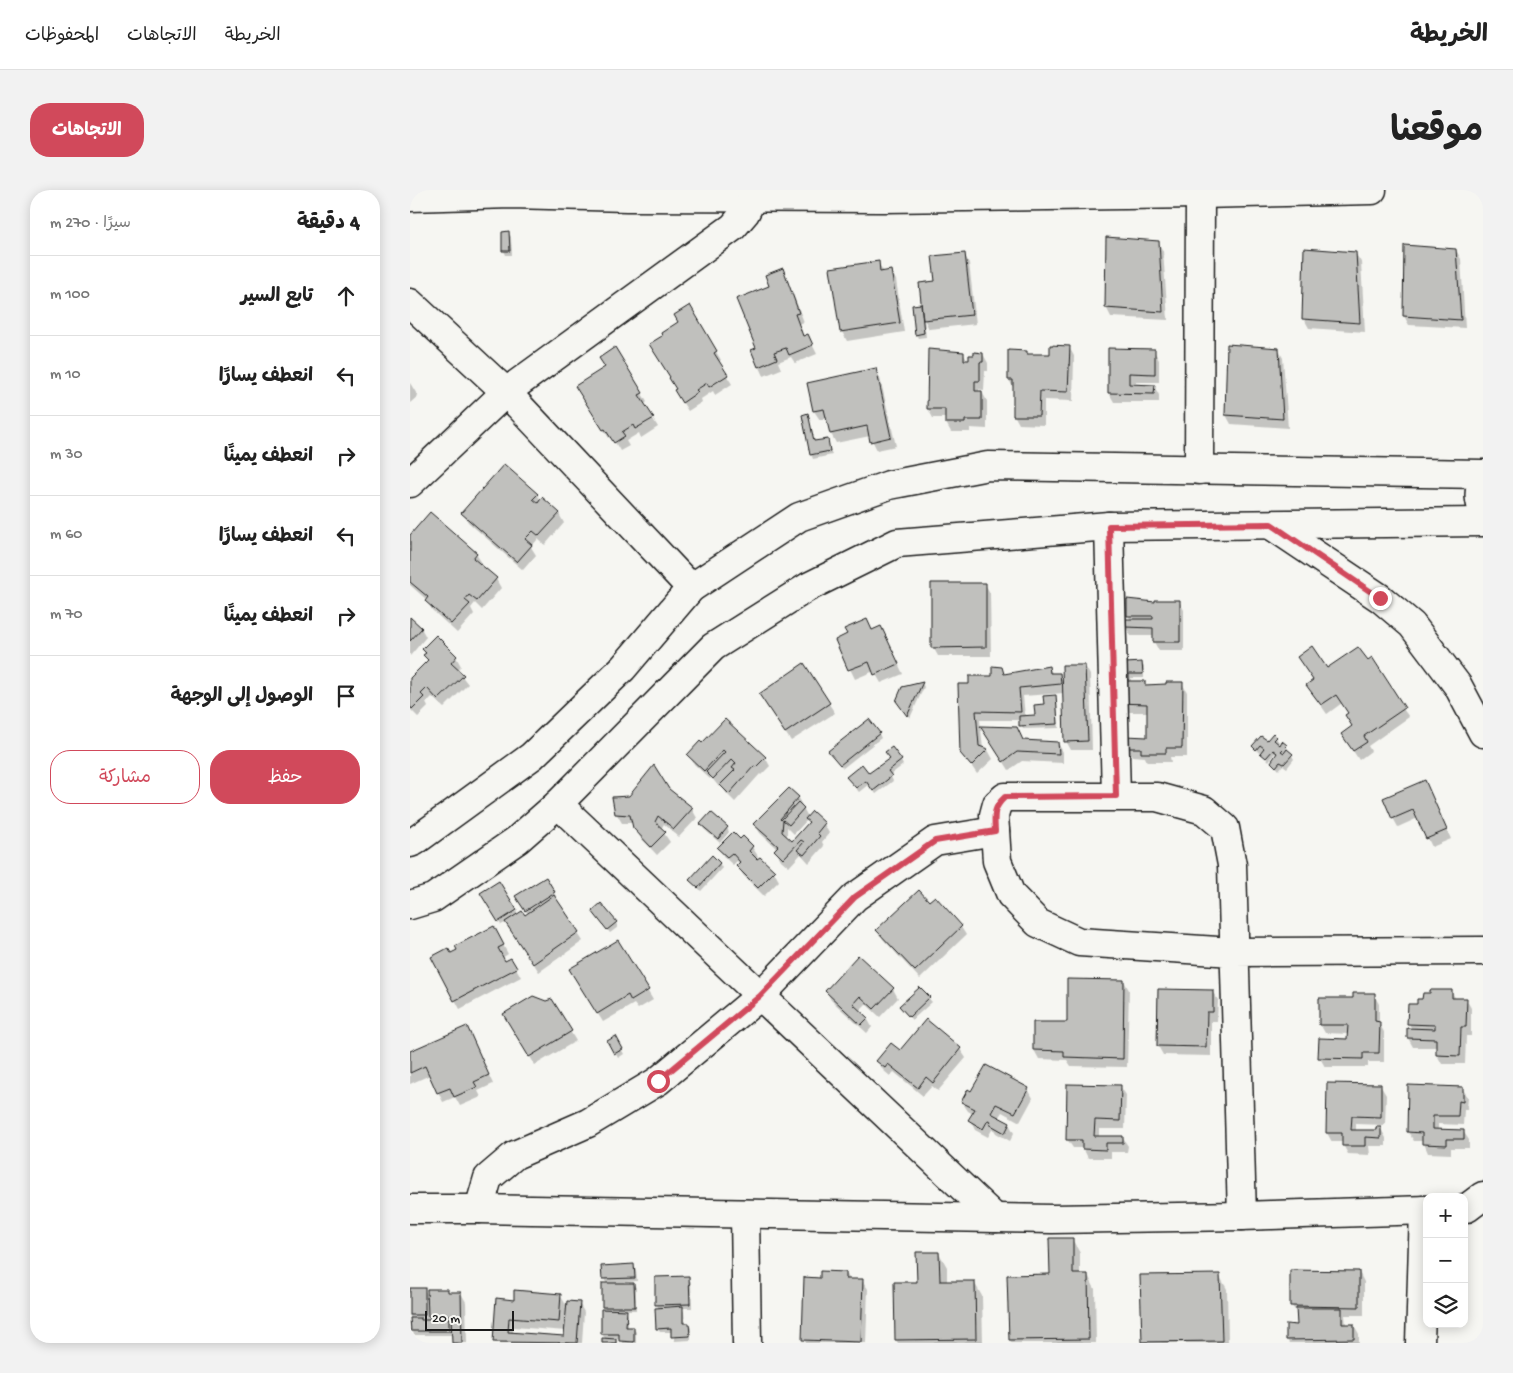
<!DOCTYPE html>
<html lang="ar">
<head>
<meta charset="utf-8">
<style>
	:root { --surface:#fff; --page:#f2f2f2; --text:#222; --muted:#767676; --line:#e0e0e0; --accent:#d1495b }
	body { margin:0; font-family:"Gochi Hand","Playpen Sans Arabic",sans-serif; background:var(--page); color:var(--text); direction:rtl }
	.controls { position:absolute; right:15px; bottom:15px; display:grid; overflow:hidden; border-radius:10px; box-shadow:0 2px 12px #0003 }
	.controls button { width:45px; height:45px; display:grid; place-items:center; padding:0; border:0; border-bottom:1px solid var(--line); background:var(--surface); color:var(--text); font:25px sans-serif }
	.scale { position:absolute; left:15px; bottom:12px; width:89px; box-sizing:border-box; padding-left:5px; border:2px solid #1c1c1c; border-top:0; font-size:14px; line-height:18px; white-space:nowrap; color:#1c1c1c; -webkit-text-stroke:4px #f6f6f2; paint-order:stroke }
	.stop { position:absolute; width:15px; height:15px; margin:-11px; border:4px solid #d1495b; border-radius:50%; background:#fff }
	.stop.end { background:#d1495b; border-color:#fff; box-shadow:0 1px 5px #0008 }
	.list { margin:0; padding:0; list-style:none }
	h2 { display:flex; justify-content:space-between; align-items:center; height:65px; margin:0; padding:0 20px; font-size:21px }
	h2 small { font-size:16px; font-weight:400; color:var(--muted) }
	.list li { display:grid; grid-template-columns:32px 1fr auto; gap:15px; align-items:center; box-sizing:border-box; height:80px; padding:0 20px; border-top:1px solid var(--line) }
	.list b { display:block; font-size:19px; white-space:nowrap }
	.list em { font-size:16px; font-style:normal; color:var(--muted) }
	.actions { display:flex; gap:10px; padding:15px 20px }
	.actions a { flex:1; padding:11px 0; border:1px solid var(--accent); border-radius:20px; text-align:center; font-size:18px; color:var(--accent) }
	.actions .main { background:var(--accent); color:#fff }
	.icon { flex:none; width:28px; height:28px; fill:none; stroke:currentColor; stroke-width:2; stroke-linecap:round; stroke-linejoin:round }
	.map { position:relative; flex:none; width:1073px; height:1153px; overflow:hidden; direction:ltr; border-radius:20px }
	header { display:flex; align-items:center; gap:30px; box-sizing:border-box; height:70px; padding:0 25px; background:var(--surface); border-bottom:1px solid var(--line) }
	header strong { font-size:24px }
	nav { display:flex; gap:28px; margin-inline-start:auto; font-size:18px }
	.intro { display:flex; align-items:center; justify-content:space-between; box-sizing:border-box; height:120px; padding:0 30px }
	h1 { margin:0; font-size:35px }
	.button { padding:12px 22px; border-radius:20px; background:var(--accent); color:#fff; font-size:18px; font-weight:700 }
	main { display:flex; gap:30px; padding:0 30px }
	aside { flex:1; background:var(--surface); border-radius:20px; box-shadow:0 2px 12px #0003 }
	.map>svg:first-child { display:block }
	.shadow { fill:#0003; fill-rule:evenodd }
	.building { fill:#c0c0bd; stroke:#1c1c1c }
	.lines { fill:none; stroke-linecap:round; stroke-linejoin:round }
	.street-casing { stroke:#1c1c1c; stroke-width:31 }
	.street { stroke:#f6f6f2; stroke-width:28 }
	.route { stroke:#d1495b; stroke-width:6 }
</style>
</head>
<body>
<header>
<strong>الخريطة</strong>
<nav><a>الخريطة</a><a>الاتجاهات</a><a>المحفوظات</a></nav>
</header>
<div class="intro"><h1>موقعنا</h1><a class="button">الاتجاهات</a></div>
<main>
<div class="map">
<svg width="1073" height="1153" viewBox="0 0 1073 1153">
	<rect width="100%" height="100%" fill="#f6f6f2"/>
	<filter id="ink" filterUnits="userSpaceOnUse"><feTurbulence type="fractalNoise" baseFrequency=".02" numOctaves="2"/><feDisplacementMap in="SourceGraphic" scale="10" xChannelSelector="R" yChannelSelector="G"/><feConvolveMatrix kernelMatrix="1 2 1 2 8 2 1 2 1" color-interpolation-filters="sRGB"/></filter>
	<g filter="url(#ink)">
		<!-- shadow -->
		<g class="shadow">
			<path d="M99,43L101,47L102,65H96L94,61Z"/>
			<path d="M748,52L753,61L758,130L701,127L696,117Z"/>
			<path d="M1046,60L1051,69L1055,138L999,135L994,126Z"/>
			<path d="M945,63L951,72L955,142L899,138L894,129Z"/>
			<path d="M554,64L559,73L566,134L519,139L514,129L516,147L508,148L506,144L510,115L513,120L527,93Z"/>
			<path d="M468,73L474,82L481,81L486,90L494,142L437,151L432,142Z"/>
			<path d="M372,80L377,89L394,132L389,134L394,147L402,154L407,164L385,173L381,167L368,172L371,179L354,186L342,160L347,158L361,97Z"/>
			<path d="M279,117L311,170L308,172L322,194L305,205L303,201L291,209L292,212L278,221L271,210L267,199L254,146L269,133Z"/>
			<path d="M659,157L664,166L663,211L634,210V235L609,234L604,225V199L599,190L616,162L618,165L641,166Z"/>
			<path d="M205,159L237,212L234,215L248,237L231,248L229,243L216,251L219,256L210,261L202,247L199,248L172,206L197,178Z"/>
			<path d="M868,159L873,168L878,238L821,234L816,225Z"/>
			<path d="M700,160L744,161L749,170V192H724V196H744L749,205V212H704L699,203Z"/>
			<path d="M553,163L558,172H560L573,164L578,173V181H575L574,200L569,199V202H572L577,211V239L560,238V242H541L536,233V228H523L518,219Z"/>
			<path d="M465,179L470,188L486,256L467,260L460,246L426,253L421,244L418,228L410,230L404,221L399,194Z"/>
			<path d="M0,193L8,206L0,213Z"/>
			<path d="M398,225L405,253L417,250L422,265L403,269L401,264Z"/>
			<path d="M127,304L131,311L149,324L154,333L135,355L128,349L121,357L126,365L113,380L58,332L53,323Z"/>
			<path d="M20,323L66,364L72,373L70,375L86,389L91,398L72,420L65,413L61,418L64,424L47,443L22,420L17,410L0,395V346Z"/>
			<path d="M575,394L580,403L581,466H528L523,457Z"/>
			<path d="M769,411L774,420V461H749L744,452V446H721L716,437L721,430L718,425L746,413Z"/>
			<path d="M0,429L11,438L16,447L0,466Z"/>
			<path d="M457,430L463,441L471,437L493,484L471,493L464,481L445,489L426,450L438,445Z"/>
			<path d="M13,459L46,467L51,476L47,480L58,494L34,518L22,507L16,513L18,517L8,527L0,519V490L18,472Z"/>
			<path d="M715,469L718,474L731,473L734,477V488H721V492H735L737,496L772,493L777,502V567H760L761,572H737L735,567L722,566L717,557L738,548V522H714Z"/>
			<path d="M958,472L999,527L958,556L961,561L949,570L938,553L943,537L939,524L932,513L917,524L903,504L917,480Z"/>
			<path d="M393,475L425,523L381,551L355,513Z"/>
			<path d="M675,476L680,485L682,560H661L656,551L654,503L613,506L615,527L626,526L645,507L647,511L649,538L613,539L610,530H570L573,559L578,560L583,569L567,584L552,562L560,496L583,488L591,478L595,485L639,478L643,484H649L654,493Z"/>
			<path d="M512,493L514,497L500,528L490,515Z"/>
			<path d="M469,544L471,548L433,578L422,565Z"/>
			<path d="M577,545L613,552L648,553L653,562V573L612,571L599,580Z"/>
			<path d="M866,548L869,552L867,554L870,556H876L884,569L877,578L873,575L869,580L862,572L868,565L865,563L859,571L850,561L849,563L843,556Z"/>
			<path d="M290,553L355,567L360,576L351,585L350,584L325,612L317,604L311,595L309,597L301,587L300,589L284,574L279,565Z"/>
			<path d="M491,571L493,575L480,585L483,591L466,604L459,594L449,602L440,591L459,585Z"/>
			<path d="M1015,592L1041,649L1022,657L1008,628L988,637L983,628Z"/>
			<path d="M258,599L282,619L287,628L269,647L254,634L251,639L260,652L247,665L230,647L223,633H212L206,623Z"/>
			<path d="M379,599L388,608L398,627L402,623L414,634L419,643L412,652L414,656L399,673L391,664L379,677L371,670L366,661L367,659L350,643L345,634ZM397,630L399,634L382,652L377,648V637L384,644Z"/>
			<path d="M292,635L317,638L319,642L310,653L294,639Z"/>
			<path d="M333,648L342,657L348,666L345,669L364,682L369,691L354,706L333,685L328,676L330,674L327,671L323,675L314,667L309,658L330,651Z"/>
			<path d="M309,673L312,678L291,701L281,690Z"/>
			<path d="M135,689L146,706L144,708L173,751L129,782L97,732L91,735L72,704L89,693L108,724L114,726L118,724L107,707Z"/>
			<path d="M519,713L551,737L556,745L510,789L473,749L468,740Z"/>
			<path d="M186,725L206,733L208,737L200,743Z"/>
			<path d="M84,738L98,764L92,768L95,773L101,769L111,787L50,819L22,767L41,765Z"/>
			<path d="M208,752L243,810L228,819L224,814L193,832L166,789Z"/>
			<path d="M714,791L719,800L717,877L661,876L657,870L629,869L624,860Z"/>
			<path d="M483,799L488,808L470,827L456,814L449,821L457,828L462,837L457,843L421,810L416,801Z"/>
			<path d="M510,799L522,812L502,830L493,821Z"/>
			<path d="M802,801L808,810L807,831H801V866L753,865L748,856Z"/>
			<path d="M1041,801L1046,809H1056L1061,818V846H1056L1055,874H1032L1027,865V857H1003L998,848L1002,839L999,834L1008,816Z"/>
			<path d="M964,805L969,814V833L974,842V872H958V877H915L910,868L939,850V844L915,843L910,834L944,809Z"/>
			<path d="M141,810L166,851L125,875L95,825Z"/>
			<path d="M516,831L550,859L556,868L528,901L522,896L513,906L484,882L480,886L473,880L468,871L490,862Z"/>
			<path d="M57,837L83,894L68,901L71,907L50,916L45,907L33,912L20,885L0,894V862Z"/>
			<path d="M205,848L214,864L208,868L199,851Z"/>
			<path d="M970,895L976,905L975,935L946,934V941H968L971,939L976,948V956H959L960,965L938,964L933,955V952H922L917,943Z"/>
			<path d="M710,896L716,905L715,939H689V947H712L718,956L717,962H701V968H678L673,958H663L657,949Z"/>
			<path d="M1000,896L1052,898L1058,907L1057,920H1054L1053,935L1028,934V940L1053,941L1059,950V958H1041V964L1018,963L1013,951H1004L998,942Z"/>
			<path d="M618,899L623,908L610,932L592,922L588,928L599,934L604,943L600,951L586,943L583,938L578,947L565,940L560,930L563,924L558,921L552,912L562,903Z"/>
			<path d="M662,1049L670,1063V1085H678L685,1099L686,1153H602L600,1150L598,1086L641,1085Z"/>
			<path d="M529,1063L537,1077V1092H564L572,1106L573,1153H488L486,1150L508,1093Z"/>
			<path d="M223,1076L226,1080L227,1091L214,1092V1094H224L226,1098V1120H216L218,1125V1138H223L226,1142V1153H212L211,1148H200L199,1150H206L207,1153H193V1150H196L192,1144L196,1121L193,1117L197,1094L194,1089Z"/>
			<path d="M949,1082L954,1092V1125H935L936,1135H944L949,1144V1153H879L877,1150V1136H888V1124L881,1115Z"/>
			<path d="M436,1083L440,1090H452L458,1099L456,1153H396L394,1149Z"/>
			<path d="M809,1085L817,1099L818,1153H734L733,1152Z"/>
			<path d="M278,1088L281,1092L282,1118H272L274,1122L275,1134H278L281,1138V1150L265,1151L262,1142H250L247,1138L249,1119L247,1115L246,1089Z"/>
			<path d="M0,1099H14L19,1108L37,1100L39,1103H51L56,1112L57,1153H43V1145H4L2,1139H0Z"/>
			<path d="M150,1105L158,1118L169,1113L174,1122L172,1153H85L105,1111ZM104,1137L156,1141L155,1148L103,1144Z"/>
		</g>
		<!-- building -->
		<g class="building">
			<path d="M99,41L100,61H92V42Z"/>
			<path d="M696,47L749,51L753,122L695,118Z"/>
			<path d="M994,55L1046,59L1051,130L993,126Z"/>
			<path d="M894,58L946,62L950,133L892,129Z"/>
			<path d="M555,63L562,125L513,130L509,93L525,91L522,66Z"/>
			<path d="M469,71L470,82L481,80L490,133L430,142L420,78Z"/>
			<path d="M373,78L389,123L385,124L393,146L398,144L403,155L379,165L376,158L364,162L367,169L348,177L341,160L346,158L326,109L359,96L355,85Z"/>
			<path d="M511,114L514,143L505,145L502,115Z"/>
			<path d="M280,115L307,161L304,163L318,185L299,197L297,193L286,200L288,202L272,213L264,200L266,199L259,188L260,187L239,154L252,146L251,143L268,132L264,125Z"/>
			<path d="M817,154L869,158L873,229L815,225Z"/>
			<path d="M640,155L660,156L658,202L630,201L629,226H603V190H598V160L617,161V164H640Z"/>
			<path d="M205,157L233,203L229,205L244,228L225,239L223,235L212,242L215,246L204,253L195,239L193,240L165,196L195,177L189,168Z"/>
			<path d="M698,158L745,159V184L719,183V194L745,195L744,204L698,203Z"/>
			<path d="M518,159L554,162V170H559V165H564V162L573,163V172H570V191H565V201H572V230H555V233H535V219H517Z"/>
			<path d="M466,178L481,247L460,252L457,236L420,244L414,219L403,221L397,193Z"/>
			<path d="M398,223L404,251L418,249L420,261L400,265L392,225Z"/>
			<path d="M94,274L128,304L123,309L128,313L132,307L150,323L129,346L123,341L115,349L122,355L107,372L51,323Z"/>
			<path d="M20,322L67,363L63,368L87,388L67,411L59,405L55,410L60,414L41,434L15,411L18,407L0,392V345Z"/>
			<path d="M521,393H576V457L521,458Z"/>
			<path d="M717,409L745,412V410H770V452H743V438L715,437V429H743V426H717Z"/>
			<path d="M0,427L12,438L0,451Z"/>
			<path d="M457,429L462,440L471,436L489,474L464,485L459,472L438,480L425,450L437,444L434,439Z"/>
			<path d="M26,445L47,466L41,473L54,485L28,510L17,498L11,504L14,507L2,519L0,516V488L18,470L13,465L16,463L12,459Z"/>
			<path d="M902,456L917,478L948,457L958,470L962,467L995,518L954,546L957,552L943,561L931,544L942,536L935,525L938,523L926,505L911,515L896,495L903,490L887,467Z"/>
			<path d="M732,472L733,484H719V489L706,490L716,473Z"/>
			<path d="M394,473L420,513L375,543L349,504Z"/>
			<path d="M652,475H675L678,551L654,552Z"/>
			<path d="M582,476L592,477L594,484L639,476L640,483H650L651,494L609,498L611,522L566,521L569,556L578,559L561,576L550,563L548,494H559V486H582Z"/>
			<path d="M708,491H735V495L756,494V492H773L772,558H756V563H731V558H716V546L737,547V514L707,513Z"/>
			<path d="M513,492L497,526L486,511L492,497Z"/>
			<path d="M646,505L648,534L609,536V526L625,525L624,515L634,514L633,506Z"/>
			<path d="M315,529L356,567L346,577L344,576L319,604L310,595L325,580L322,578L326,573L322,569L303,589L296,582L315,562L313,560L294,581L277,565L290,551L292,553Z"/>
			<path d="M459,529L470,543L430,575L418,561Z"/>
			<path d="M570,536L607,537L613,550L648,552L649,564L607,562L593,572Z"/>
			<path d="M863,543L867,547L864,550L870,555L872,551L877,555L871,561L874,563L877,559L883,564L874,574L870,572L866,577L861,572L867,563L863,560L856,568L850,563L854,558L850,555L846,560L842,556L851,546L857,550Z"/>
			<path d="M482,557L492,570L478,581L482,586L463,601L456,591L446,598L436,587L452,574L459,583L480,568L475,562Z"/>
			<path d="M244,575L259,599L283,618L264,639L248,626L245,632L256,642L241,657L223,638L220,625L205,624L202,607L219,606Z"/>
			<path d="M1015,590L1037,640L1016,649L1003,620L982,629L973,608Z"/>
			<path d="M379,598L389,607L370,629L371,630L388,612L394,618L379,635L373,630L372,642L382,651L399,632L395,629L402,621L415,633L407,643L410,646L394,665L387,660L394,652L391,650L373,669L364,660L368,656L343,634Z"/>
			<path d="M301,622L318,637L308,649L290,634Z"/>
			<path d="M323,642L330,649L333,646L343,656L339,661L347,669L350,667L365,681L348,698L326,676L330,672L322,663L317,667L307,658Z"/>
			<path d="M302,665L310,673L288,698L279,690Z"/>
			<path d="M136,687L145,702L115,721L105,706Z"/>
			<path d="M89,691L107,720L88,732L70,703Z"/>
			<path d="M509,700L519,711L525,706L552,736L505,781L466,740Z"/>
			<path d="M144,705L169,742L123,774L95,732L112,721L115,725Z"/>
			<path d="M191,713L207,732L197,740L182,721Z"/>
			<path d="M84,736L94,755L88,758L95,771L101,768L107,778L44,811L21,767L38,758L41,763L47,760L45,756Z"/>
			<path d="M208,750L239,800L221,811L218,805L187,824L159,779Z"/>
			<path d="M448,765L484,798L464,819L450,806L443,814L458,828L451,835L415,801Z"/>
			<path d="M657,789L714,790L713,869L654,867V861L623,860V832H657Z"/>
			<path d="M510,797L520,807L499,827L489,816Z"/>
			<path d="M748,799L803,800V822H797L796,857L747,856Z"/>
			<path d="M1020,800H1042V808H1057L1056,837H1051L1050,866L1026,865V849L997,848V838L1025,839V835L997,834L998,814H1007V809H1012L1013,803H1020Z"/>
			<path d="M943,803H965V831L970,832L969,863H953V869L908,868L909,848L937,849L938,835H909V808H943Z"/>
			<path d="M123,806L136,811L142,809L162,841L119,867L93,824Z"/>
			<path d="M516,829L551,858L523,893L516,887L508,898L478,874L475,878L466,871L481,853L490,860Z"/>
			<path d="M57,836L79,885L64,892L67,897L44,907L40,898L27,903L15,876L0,883V861Z"/>
			<path d="M206,846L213,859L204,864L197,851Z"/>
			<path d="M576,875L619,898L605,923L586,914L581,923L600,933L595,943L579,934L581,931L578,930L573,939L558,930L565,919L551,912L558,899L561,901Z"/>
			<path d="M917,893L971,894V927L942,926L941,940H966V937H971V948L955,947V956H932V943H916Z"/>
			<path d="M657,894L711,895L710,931L685,930L684,946H713V953H696V960L672,959V950H656Z"/>
			<path d="M998,895L1053,897V912L1049,911L1048,926H1023V939L1054,940V949H1037V955L1012,954V943L997,942Z"/>
			<path d="M639,1048H663V1084H678L679,1149L599,1150L597,1085L640,1084Z"/>
			<path d="M506,1062H529L530,1091H565L566,1149L485,1150L484,1092H507Z"/>
			<path d="M224,1074L225,1088L192,1089L191,1076Z"/>
			<path d="M880,1080L949,1081V1117L880,1116Z"/>
			<path d="M410,1081L436,1082V1089H453L451,1152L392,1150L394,1087L410,1088Z"/>
			<path d="M810,1084L812,1151L732,1152L730,1085Z"/>
			<path d="M279,1086L280,1114L245,1115V1087Z"/>
			<path d="M192,1093H224L225,1117H192Z"/>
			<rect x="0" y="1098" width="15" height="27"/>
			<path d="M17,1099H38V1102H51L52,1153H42L41,1125L18,1126Z"/>
			<path d="M104,1100L151,1104L149,1132L99,1128L98,1142L154,1146L157,1111L170,1112L167,1153L83,1152L86,1108L104,1110Z"/>
			<path d="M273,1116V1133H279L280,1146L261,1147V1138L246,1139L245,1118Z"/>
			<path d="M886,1118H932V1134H944V1149L876,1150V1134L887,1135Z"/>
			<path d="M191,1119L217,1120L216,1137H224V1152L209,1151V1144H191Z"/>
			<path d="M0,1128H11V1130H19V1128H39V1141H1Z"/>
			<path d="M192,1148L206,1149V1153H192Z"/>
		</g>
		<g class="lines">
			<defs>
				<g id="street">
					<path d="M0,7L101,4L217,7L474,8L790,4L962,0"/>
					<path d="M0,113L96,202L281,398"/>
					<path d="M789,280L790,4"/>
					<path d="M1073,292C1067,302 1070,312 1073,322"/>
					<path d="M0,293L96,202L323,37L335,23L343,7"/>
					<path d="M861,335L970,408L1002,435L1048,496L1073,543"/>
					<path d="M699,336L706,606"/>
					<path d="M148,614L585,1028"/>
					<path d="M0,653L5,651L122,566L213,478L281,398L389,327L479,295L578,276L1073,284"/>
					<path d="M0,715L23,708L107,650L148,614L303,457L398,397L487,353L699,336L1073,332"/>
					<path d="M1054,1018H1057L1073,1006"/>
					<path d="M0,1019H69L642,1029L832,1026L1017,1020"/>
					<path d="M69,1019L78,988L105,965L178,933L248,891L350,806L445,707L525,651L585,641"/>
					<path d="M335,1024L337,1153"/>
					<path d="M832,1026L822,675L815,638L794,620L747,607H595L587,614L584,625L587,671L601,705L628,733L669,752L823,762L1073,761"/>
					<path d="M1010,1153L1014,1020"/>
				</g>
			</defs>
			<!-- street casing -->
			<use href="#street" class="street-casing"/>
			<!-- street -->
			<use href="#street" class="street"/>
		</g>
	</g>
	<g class="lines" filter="url(#ink)">
		<!-- route -->
		<path class="route" d="M248,891L350,806L445,707L525,651L585,641C584,625 583,618 595,607L706,606L699,336L861,334L970,408"/>
	</g>
</svg>
<div class="controls">
<button>+</button>
<button>−</button>
<button><svg class="icon" aria-label="layers" viewBox="0 0 24 24"><path d="M12 4l9 5-9 5-9-5zM3 14l9 5 9-5"/></svg></button>
</div>
<div class="scale">20 m</div>
<div class="stop" style="left:248px;top:891px"></div>
<div class="stop end" style="left:970px;top:408px"></div>
</div>
<aside>
<h2>4 دقيقة<small>سيرًا · 270 m</small></h2>
<ul class="list">
<li><svg class="icon" aria-label="ahead" viewBox="0 0 24 24"><path d="M12 20V5M6 11l6-6 6 6"/></svg><div><b>تابع السير</b></div><em>100 m</em></li>
<li><svg class="icon" aria-label="left" viewBox="0 0 24 24"><path d="M17 20v-9H6M10 6l-5 5 5 5"/></svg><div><b>انعطف يسارًا</b></div><em>10 m</em></li>
<li><svg class="icon" aria-label="right" viewBox="0 0 24 24"><path d="M7 20v-9h11M14 6l5 5-5 5"/></svg><div><b>انعطف يمينًا</b></div><em>30 m</em></li>
<li><svg class="icon" aria-label="left" viewBox="0 0 24 24"><path d="M17 20v-9H6M10 6l-5 5 5 5"/></svg><div><b>انعطف يسارًا</b></div><em>60 m</em></li>
<li><svg class="icon" aria-label="right" viewBox="0 0 24 24"><path d="M7 20v-9h11M14 6l5 5-5 5"/></svg><div><b>انعطف يمينًا</b></div><em>70 m</em></li>
<li><svg class="icon" aria-label="arrive" viewBox="0 0 24 24"><path d="M6 21V4h12l-3 4 3 4H6"/></svg><div><b>الوصول إلى الوجهة</b></div></li>
</ul>
<div class="actions"><a class="main">حفظ</a><a>مشاركة</a></div>
</aside>
</main>
</body>
</html>
